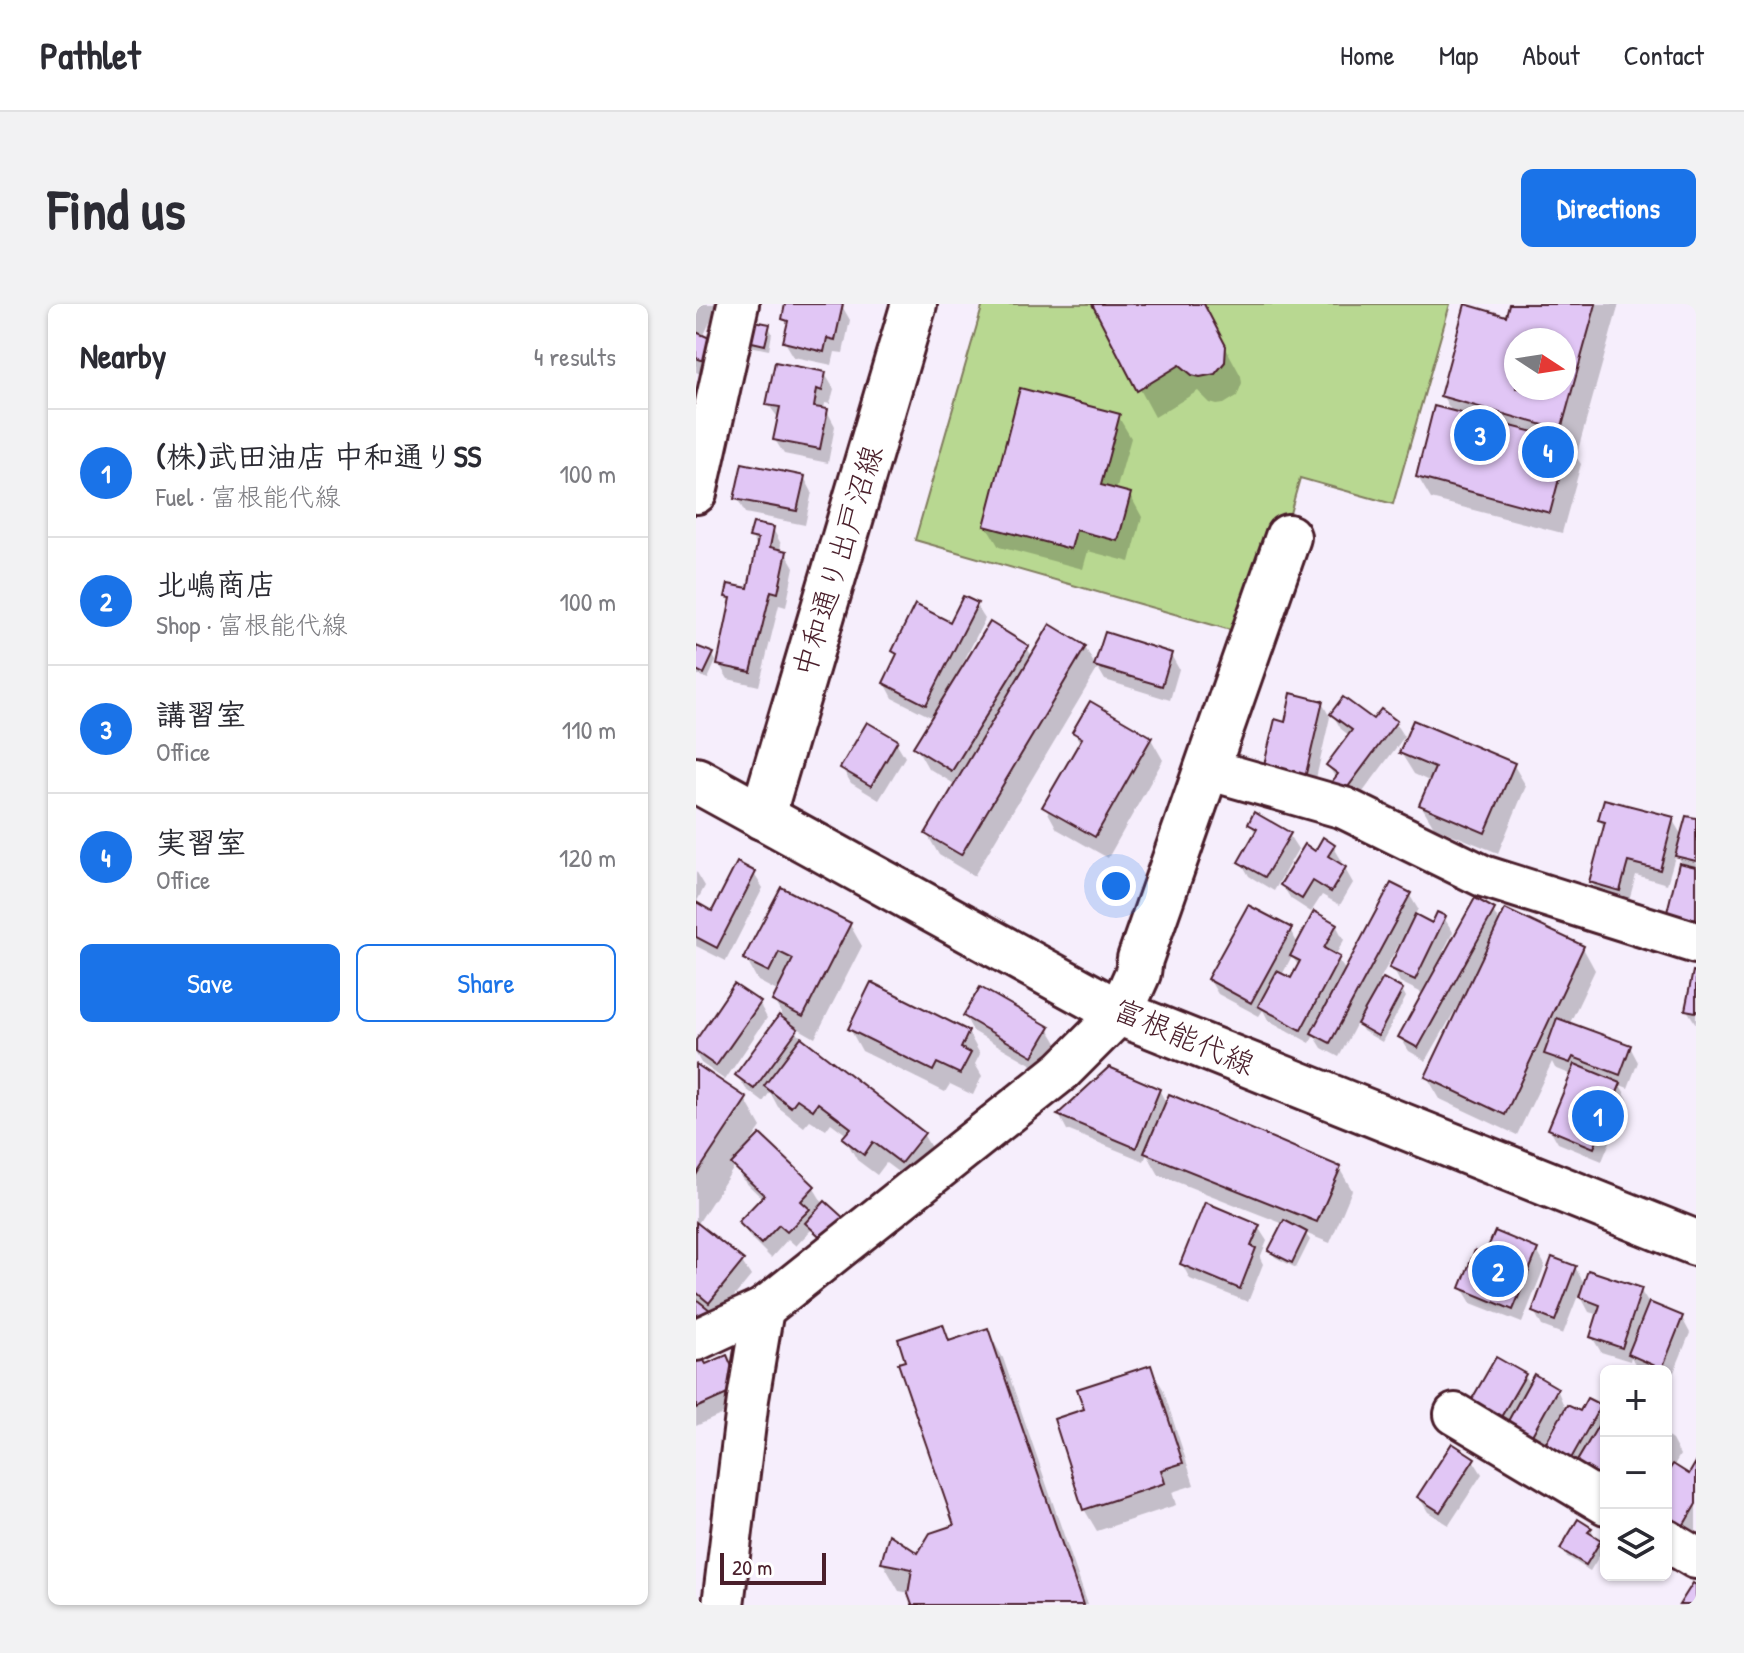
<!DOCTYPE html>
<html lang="en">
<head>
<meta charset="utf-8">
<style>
	:root { --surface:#fff; --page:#f2f2f3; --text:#2b2b33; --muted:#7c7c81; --line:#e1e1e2; --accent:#1a73e8 }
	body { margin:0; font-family:"Patrick Hand","Klee One",sans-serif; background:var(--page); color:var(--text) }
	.controls { position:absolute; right:24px; bottom:24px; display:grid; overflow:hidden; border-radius:12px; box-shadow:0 2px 6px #0004 }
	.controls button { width:72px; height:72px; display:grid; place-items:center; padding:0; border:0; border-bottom:2px solid var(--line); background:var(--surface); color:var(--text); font:40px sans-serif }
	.compass { position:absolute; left:808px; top:24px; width:72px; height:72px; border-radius:50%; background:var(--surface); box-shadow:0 2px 6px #0004; rotate:102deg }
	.scale { position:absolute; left:24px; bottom:20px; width:106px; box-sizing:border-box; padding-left:8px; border:4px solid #4a1f2b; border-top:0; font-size:22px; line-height:28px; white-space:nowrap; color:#4a1f2b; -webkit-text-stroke:6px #fff; paint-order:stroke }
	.you { position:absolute; left:420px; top:582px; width:28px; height:28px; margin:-20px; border:6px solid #fff; border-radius:50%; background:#1a73e8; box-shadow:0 0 0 12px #1a73e833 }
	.badge { display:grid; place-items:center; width:52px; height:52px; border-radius:50%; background:var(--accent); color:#fff; font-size:26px; font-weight:700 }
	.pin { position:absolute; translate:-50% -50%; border:4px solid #fff; box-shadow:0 2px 8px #0006 }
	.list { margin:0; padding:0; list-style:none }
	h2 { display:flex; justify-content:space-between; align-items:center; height:104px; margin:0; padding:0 32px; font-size:34px }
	h2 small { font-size:26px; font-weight:400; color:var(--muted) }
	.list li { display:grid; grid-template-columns:52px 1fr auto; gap:24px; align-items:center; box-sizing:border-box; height:128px; padding:0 32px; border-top:2px solid var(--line) }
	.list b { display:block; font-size:30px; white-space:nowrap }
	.list p { margin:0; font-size:26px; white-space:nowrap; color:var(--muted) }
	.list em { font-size:26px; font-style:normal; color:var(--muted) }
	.actions { display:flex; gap:16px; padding:24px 32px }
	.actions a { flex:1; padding:18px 0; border:2px solid var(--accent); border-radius:12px; text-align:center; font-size:28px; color:var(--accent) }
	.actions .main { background:var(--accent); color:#fff }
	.icon { flex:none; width:44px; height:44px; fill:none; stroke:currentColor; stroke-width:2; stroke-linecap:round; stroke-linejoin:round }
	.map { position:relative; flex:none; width:1000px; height:1301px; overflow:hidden; border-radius:12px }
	header { display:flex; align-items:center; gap:48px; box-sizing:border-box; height:112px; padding:0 40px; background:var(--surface); border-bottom:2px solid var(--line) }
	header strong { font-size:38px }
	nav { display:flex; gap:44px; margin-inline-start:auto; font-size:28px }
	.intro { display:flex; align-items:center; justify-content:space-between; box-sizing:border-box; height:192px; padding:0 48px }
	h1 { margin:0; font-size:56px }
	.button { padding:20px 36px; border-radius:12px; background:var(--accent); color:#fff; font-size:28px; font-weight:700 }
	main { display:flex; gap:48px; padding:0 48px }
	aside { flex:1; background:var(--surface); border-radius:12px; box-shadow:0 2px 6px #0004 }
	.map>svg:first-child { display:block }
	.green { fill:#b8d891; stroke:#817c5e; stroke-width:2 }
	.shadow { fill:#0003; fill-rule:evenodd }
	.building { fill:#e1c6f5; stroke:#4a1f2b; stroke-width:2; fill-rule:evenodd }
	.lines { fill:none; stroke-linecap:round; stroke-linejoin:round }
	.minor-casing { stroke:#4a1f2b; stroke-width:46 }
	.tertiary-casing { stroke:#4a1f2b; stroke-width:50 }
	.secondary-casing { stroke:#4a1f2b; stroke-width:50 }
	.minor { stroke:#fff; stroke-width:40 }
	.tertiary { stroke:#fff; stroke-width:44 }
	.secondary { stroke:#fff; stroke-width:44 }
	.labels { text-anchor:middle; stroke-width:6; stroke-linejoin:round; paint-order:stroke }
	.street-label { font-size:30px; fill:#4a1f2b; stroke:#fff }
</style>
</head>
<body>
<header>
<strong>Pathlet</strong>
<nav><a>Home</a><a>Map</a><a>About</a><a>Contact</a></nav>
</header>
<div class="intro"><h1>Find us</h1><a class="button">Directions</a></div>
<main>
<aside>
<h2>Nearby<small>4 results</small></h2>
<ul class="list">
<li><span class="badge">1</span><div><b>(株)武田油店 中和通りSS</b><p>Fuel · 富根能代線</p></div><em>100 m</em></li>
<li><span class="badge">2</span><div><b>北嶋商店</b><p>Shop · 富根能代線</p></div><em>100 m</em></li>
<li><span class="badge">3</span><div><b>講習室</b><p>Office</p></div><em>110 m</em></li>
<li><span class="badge">4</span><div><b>実習室</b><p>Office</p></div><em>120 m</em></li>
</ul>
<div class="actions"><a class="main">Save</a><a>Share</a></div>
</aside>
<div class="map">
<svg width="1000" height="1301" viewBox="0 0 1000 1301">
	<rect width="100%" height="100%" fill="#f6eefc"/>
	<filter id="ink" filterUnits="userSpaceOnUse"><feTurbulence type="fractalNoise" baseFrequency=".0125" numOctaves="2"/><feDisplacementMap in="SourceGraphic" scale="16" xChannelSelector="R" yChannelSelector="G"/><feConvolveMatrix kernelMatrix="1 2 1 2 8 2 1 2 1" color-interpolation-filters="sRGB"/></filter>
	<g filter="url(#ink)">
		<!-- green -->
		<path class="green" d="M287,0H754L697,200L604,174L559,333L219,236Z"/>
		<!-- shadow -->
		<g class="shadow">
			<path d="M0,0H29L31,26L14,18L7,33L20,78L0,68Z"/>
			<path d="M91,0L146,2L154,16L147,49L139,48L136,61L98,53L89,38L93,23L88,14Z"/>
			<path d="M398,0H506L545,72L546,79L541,92L528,100L521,101L514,99L502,87L459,113Z"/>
			<path d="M815,0H923L880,153L885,160L866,229L735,195L722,173L756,108L746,91L811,14ZM820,36H868V84H820Z"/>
			<path d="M72,22L76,29L73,46L49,41Z"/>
			<path d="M129,70L138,85L134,100L129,99L128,106L131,107L139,122L132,159L88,150L79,136L83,115L72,100Z"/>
			<path d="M422,112L435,134L420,187L434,191L446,213L434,258L392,247L387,265L303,243L290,221Z"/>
			<path d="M108,173L116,188L109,221L49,209L41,194Z"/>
			<path d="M77,225L85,240L84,247L90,249L98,263L90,303L83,301L63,382L32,375L23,360L36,300L32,293L53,286L62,244L56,233Z"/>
			<path d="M280,301L289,315L264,365L267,366L331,344L336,352L389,343L400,363L410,331L475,351L483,365L474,396L409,376L402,364L278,572L243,551L231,530L260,481L232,464L220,443L237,414L197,394L189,379L202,354L198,347L255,320Z"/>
			<path d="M0,344L16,350L20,357L12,375L0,370Z"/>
			<path d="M626,399L634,413L616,492L590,421Z"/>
			<path d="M637,411L677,418L699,419L708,433L652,508L640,475L632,461L654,432L645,425Z"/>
			<path d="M378,428L455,435L467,456L412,554L361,525L349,503L385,440Z"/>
			<path d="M200,438L209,453L183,496L155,479L146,464Z"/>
			<path d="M705,449L817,460L830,482L802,549L738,523L725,501L735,478L718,470Z"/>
			<path d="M976,515L986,532L1000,516V627L981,622L973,608L986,559L980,549L971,580L940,571L932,600L904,593L896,578L909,525L904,516Z"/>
			<path d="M554,519L593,531L602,545L578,587L553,572L545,558L560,530Z"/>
			<path d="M637,542L646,557L643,561L649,565L657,579L644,601L626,591L615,608L595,595L586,581L620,549Z"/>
			<path d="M0,567L9,582L0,599Z"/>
			<path d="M58,570L67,584L30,657L0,642V600L17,609Z"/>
			<path d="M713,590L722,605L718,612L737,621L748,614L757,628L747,648L750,650L797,607L804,619L887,644L899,666L873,721L934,743L942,758L932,784L924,781L932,795L906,857L862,839L854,825L876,771L859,764L856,758L821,831L744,795L731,773L768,697L765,696L730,757L713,747L704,733L728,690L704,678L696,663L706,641L703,640L684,675L706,686L710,693L686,738L667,727L662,717L643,753L626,744L618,731L614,739L572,716L567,706L563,712L522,690L513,675L594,626L602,640L640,621L648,636L639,652L650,667ZM596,652L603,663L596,677L586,671Z"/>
			<path d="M154,621L166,642L119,734L98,722L106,737L227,830L240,852L218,880L190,859L181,871L161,856L149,834L151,831L135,819L130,826L114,816L108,823L82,803L74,788L67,798L50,785L41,771L92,721L78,697L83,688L62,677L50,655Z"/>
			<path d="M1000,670V720L991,706Z"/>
			<path d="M63,699L71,714L29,776L5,759L0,750V740Z"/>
			<path d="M269,712L352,724L361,739L345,766L277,727Z"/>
			<path d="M154,725L272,728L284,750L279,760L286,772L277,791L254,780L249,788L166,747Z"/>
			<path d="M0,763L49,795L65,823L52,842L117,883L128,901L134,943L115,926L100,942L92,935L75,954L53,932L45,918L67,895L46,875L39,862L1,921L46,958L55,972L22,1012L10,1002L20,1021L0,1032Z"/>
			<path d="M463,786L471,800L643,864L656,886L634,939L609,929L614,936L600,964L579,953L575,947L588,920L463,871L451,850L448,857L371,826L363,811Z"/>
			<path d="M562,923L571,937L564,954L567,960L552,998L494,975L486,960Z"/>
			<path d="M841,947L849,961L826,1019L775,999L766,984L790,953Z"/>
			<path d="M879,963L889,981L944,986L953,1000L986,1014L994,1029L974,1078L970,1076V1067H947L942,1065L935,1053L934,1057L905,1048L896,1033L903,1011L893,1008L883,989L867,1030L846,1022L838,1007Z"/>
			<path d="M246,1022L256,1039L291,1026L307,1054L392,1301H218L215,1289L203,1287L187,1259L223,1251L260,1222L212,1058Z"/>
			<path d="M0,1056L9,1062L52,1099L0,1122Z"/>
			<path d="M454,1063L467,1085L498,1181L476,1188L480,1201L401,1227L388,1205L390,1107Z"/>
			<path d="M829,1072L834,1081L861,1085L868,1102L884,1110L904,1103L910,1114L907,1127L910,1129V1199L780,1122Z"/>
			<path d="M970,1132L976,1136L984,1151L977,1163L993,1173L1000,1162V1243L970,1229Z"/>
			<path d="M777,1156L786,1170L753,1221L732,1208L723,1193Z"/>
			<path d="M882,1218L895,1225L899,1232L897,1233L904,1237L908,1244L894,1267L870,1252L866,1245Z"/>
		</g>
		<!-- building -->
		<g class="building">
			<path d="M89,0H147L139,36L131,34L128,48L87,38L92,17L86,15Z"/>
			<path d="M396,0H508L530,42L529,58L519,70L504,73L496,71L484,61L441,87Z"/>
			<path d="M769,0L810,12L813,0H900L865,126L744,92ZM820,36H868V84H820Z"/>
			<path d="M48,15L74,20L69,41L43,35Z"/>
			<path d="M0,28L18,36L8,57L0,54Z"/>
			<path d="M79,58L130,68L126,87L121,85L118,103L132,105L124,145L77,136L84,103L70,101Z"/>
			<path d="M324,84L424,110L405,181L435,189L422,237L380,226L375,245L288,222Z"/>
			<path d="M738,102L873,137L854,209L720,173Z"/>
			<path d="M46,159L109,172L101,207L38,195Z"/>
			<path d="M57,219L78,223L74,243L91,247L82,289L75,287L55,368L21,361L35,294L29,293L32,280L52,284L62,235L53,233Z"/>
			<path d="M267,292L282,299L230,401L187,379L201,350L196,347L219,300L254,318Z"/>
			<path d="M294,318L333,342L256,467L217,443Z"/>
			<path d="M354,320L390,342L265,551L229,530Z"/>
			<path d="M409,328L476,349L466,382L398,362Z"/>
			<path d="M0,342L18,349L8,370L0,366Z"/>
			<path d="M595,389L627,397L608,478L566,469L579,415L589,418Z"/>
			<path d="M647,393L677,415L685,405L701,417L643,495L630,485L642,470L630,461L656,426L634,410Z"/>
			<path d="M394,397L456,433L399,533L346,503L386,434L376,428Z"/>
			<path d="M717,416L819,459L789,529L723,501L739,464L703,449Z"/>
			<path d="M171,418L202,436L175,482L144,464Z"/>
			<path d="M908,495L978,513L964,566L932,558L924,587L893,578L909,518L902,516Z"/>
			<path d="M558,508L595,529L569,573L542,558L561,525L552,520Z"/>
			<path d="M990,512L1000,514V557L979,552Z"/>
			<path d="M627,533L639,541L632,552L650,563L635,588L617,577L606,595L584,581L609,540L619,547Z"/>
			<path d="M41,558L60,568L21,644L0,633V598L16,607Z"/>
			<path d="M983,559L1000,563V616L971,608Z"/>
			<path d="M695,579L715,589L634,739L615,729Z"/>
			<path d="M85,583L155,619L107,713L76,697L97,655L83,648L73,668L47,655Z"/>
			<path d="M779,594L799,605L722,744L702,733Z"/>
			<path d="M552,601L596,624L555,699L511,675Z"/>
			<path d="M809,605L888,642L809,811L729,773Z"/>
			<path d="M618,607L641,620L628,644L644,653L605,726L562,702L581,667L595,674L604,657L594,652Z"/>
			<path d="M741,608L750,612L719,676L693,664L719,610L736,619Z"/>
			<path d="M997,667L1000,668V708L989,706Z"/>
			<path d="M687,674L707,685L682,732L661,720Z"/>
			<path d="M175,678L273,727L265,744L275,749L264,770L241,759L237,767L152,725Z"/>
			<path d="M38,680L65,698L20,762L0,748V736Z"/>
			<path d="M284,683L354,723L337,752L267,712Z"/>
			<path d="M83,711L102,725L58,785L39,771Z"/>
			<path d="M861,714L935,741L924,771L877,753L874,759L848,750Z"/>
			<path d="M105,733L229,829L205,859L177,838L168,851L146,834L155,824L122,799L117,806L101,795L95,803L68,782Z"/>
			<path d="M0,760L51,794L0,871Z"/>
			<path d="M879,760L925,779L898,844L852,825Z"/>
			<path d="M413,763L464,785L440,844L361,811Z"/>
			<path d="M473,790L645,863L621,918L448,849Z"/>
			<path d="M64,830L119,882L105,897L114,905L91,928L83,921L65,940L42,918L68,891L35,860Z"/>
			<path d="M129,897L150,916L130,938L109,919Z"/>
			<path d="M509,898L564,921L555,942L560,944L544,985L484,960Z"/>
			<path d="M588,916L611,928L596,959L572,947Z"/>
			<path d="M0,918L48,956L13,999L0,988Z"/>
			<path d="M799,927L842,945L817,1006L764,984L779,946L789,950Z"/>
			<path d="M856,953L880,962L859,1017L836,1008Z"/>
			<path d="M892,966L946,984L926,1044L894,1033L904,1001L883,993Z"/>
			<path d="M0,995L14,1006L0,1013Z"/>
			<path d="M953,998L987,1012L966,1065L932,1050Z"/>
			<path d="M247,1020L253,1037L292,1024L387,1301H216L212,1290L216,1265L185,1259L193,1230L222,1249L234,1229L258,1221L202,1059L209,1057L202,1035Z"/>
			<path d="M31,1051L45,1084L0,1104V1054L5,1052L10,1060Z"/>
			<path d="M800,1053L830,1070L798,1125L769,1107Z"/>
			<path d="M455,1061L487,1159L465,1166L469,1179L387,1206L358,1115L388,1105L381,1085Z"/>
			<path d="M838,1070L862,1084L830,1142L806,1128Z"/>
			<path d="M891,1094L905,1101L872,1160L846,1146L871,1101L884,1107Z"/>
			<path d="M902,1122L910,1127V1172L902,1185L874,1169Z"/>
			<path d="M756,1139L779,1154L744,1208L721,1193Z"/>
			<path d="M1000,1158V1200L983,1229L970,1221V1171L977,1160L993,1170Z"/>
			<path d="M882,1215L896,1224L892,1228L905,1236L890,1261L864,1245Z"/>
			<path d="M997,1279L1000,1281V1301H983Z"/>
		</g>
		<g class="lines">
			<defs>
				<g id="minor">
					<path d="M0,189L42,0"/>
					<path d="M511,465L648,504L787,572L1000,639"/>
					<path d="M0,1036L67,1005L367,766L424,709"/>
					<path d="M759,1110L910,1200"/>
					<path d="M970,1236L1000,1254"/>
					<path d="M27,1301L52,1095L67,1005"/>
				</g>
				<g id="tertiary">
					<path d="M66,513L218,0"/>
					<path d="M424,709L442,669L444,655L592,233"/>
				</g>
				<path id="secondary" d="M0,476L424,709L1000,939"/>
			</defs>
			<!-- minor casing -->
			<use href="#minor" class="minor-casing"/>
			<!-- tertiary casing -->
			<use href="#tertiary" class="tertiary-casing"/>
			<!-- secondary casing -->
			<use href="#secondary" class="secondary-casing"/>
			<!-- minor -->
			<use href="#minor" class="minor"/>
			<!-- tertiary -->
			<use href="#tertiary" class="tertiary"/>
			<!-- secondary -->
			<use href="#secondary" class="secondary"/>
		</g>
	</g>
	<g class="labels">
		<!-- street labels -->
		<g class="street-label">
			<text transform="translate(142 257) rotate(-73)" y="10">中和通り出戸沼線</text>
			<text transform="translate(488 733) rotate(23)" y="10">富根能代線</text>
		</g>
	</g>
</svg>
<div class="controls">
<button>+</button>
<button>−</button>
<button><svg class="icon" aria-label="layers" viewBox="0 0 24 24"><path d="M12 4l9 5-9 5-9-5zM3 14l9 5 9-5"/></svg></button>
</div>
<svg class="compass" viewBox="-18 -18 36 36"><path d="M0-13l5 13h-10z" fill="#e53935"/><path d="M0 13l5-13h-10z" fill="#7c7c81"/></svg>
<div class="scale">20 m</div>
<div class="you"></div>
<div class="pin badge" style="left:902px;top:812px">1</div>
<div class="pin badge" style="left:802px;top:967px">2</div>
<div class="pin badge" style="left:784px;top:131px">3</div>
<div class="pin badge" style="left:852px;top:148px">4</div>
</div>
</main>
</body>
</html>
